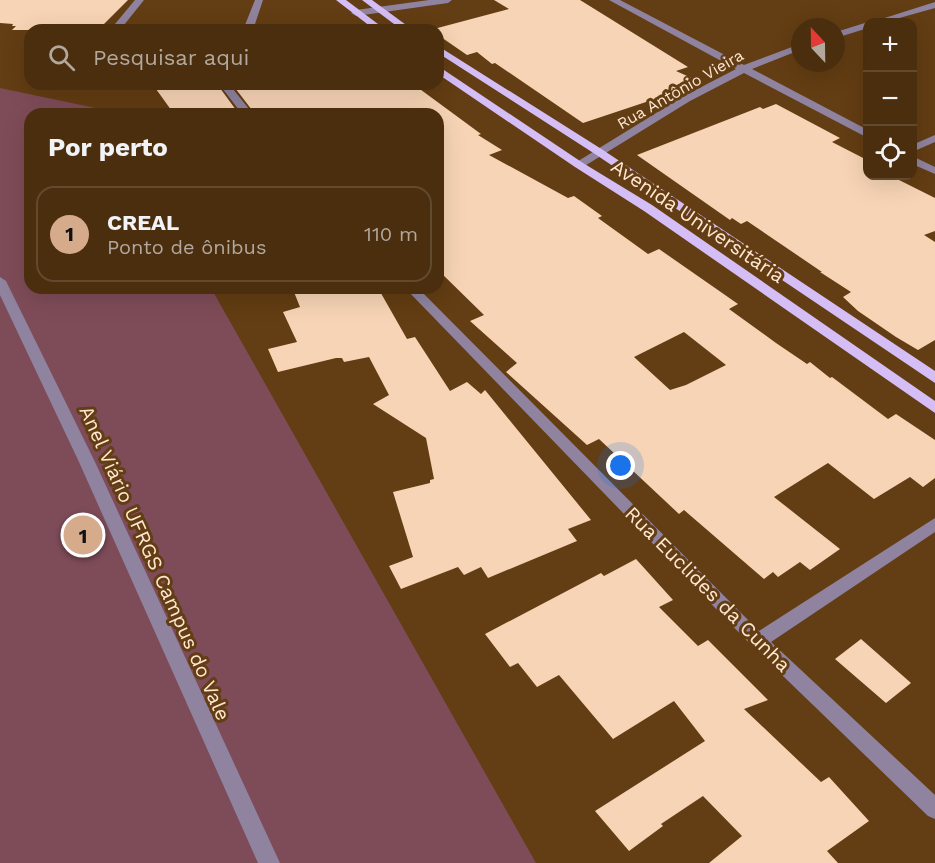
<!DOCTYPE html>
<html lang="pt">
<head>
<meta charset="utf-8">
<style>
	:root { --surface:#4a2e0e; --page:#513617; --text:#f1f3f6; --muted:#b2a89e; --line:#614a2e; --accent:#d6ab8b }
	body { margin:0; font-family:"Work Sans",sans-serif; background:var(--page); color:var(--text) }
	.controls { position:absolute; right:18px; top:18px; display:grid; overflow:hidden; border-radius:12px; box-shadow:0 6px 24px #0002 }
	.controls button { width:54px; height:54px; display:grid; place-items:center; padding:0; border:0; border-bottom:2px solid var(--line); background:var(--surface); color:var(--text); font:30px sans-serif }
	.compass { position:absolute; left:791px; top:18px; width:54px; height:54px; border-radius:50%; background:var(--surface); box-shadow:0 6px 24px #0002; rotate:338deg }
	.you { position:absolute; left:621px; top:466px; width:21px; height:21px; margin:-15px; border:4px solid #fff; border-radius:50%; background:#1a73e8; box-shadow:0 0 0 9px #1a73e833 }
	.badge { display:grid; place-items:center; width:39px; height:39px; border-radius:50%; background:var(--accent); color:#111; font-size:20px; font-weight:700 }
	.pin { position:absolute; translate:-50% -50%; border:3px solid #fff; box-shadow:0 2px 6px #0006 }
	.list { margin:0; padding:0; list-style:none }
	h2 { display:flex; justify-content:space-between; align-items:center; height:78px; margin:0; padding:0 24px; font-size:26px }
	h2 small { font-size:20px; font-weight:400; color:var(--muted) }
	.list li { display:grid; grid-template-columns:39px 1fr auto; gap:18px; align-items:center; box-sizing:border-box; height:96px; margin:0 12px 12px; padding:0 12px; border:2px solid var(--line); border-radius:18px }
	.list b { display:block; font-size:22px; white-space:nowrap }
	.list p { margin:0; font-size:20px; white-space:nowrap; color:var(--muted) }
	.list em { font-size:20px; font-style:normal; color:var(--muted) }
	.icon { flex:none; width:33px; height:33px; fill:none; stroke:currentColor; stroke-width:2; stroke-linecap:round; stroke-linejoin:round }
	.map { position:relative; flex:none; width:935px; height:863px; overflow:hidden }
	.search { position:absolute; background:var(--surface); box-shadow:0 6px 24px #0002; left:24px; top:24px; width:420px; height:66px; display:flex; align-items:center; gap:15px; box-sizing:border-box; padding:0 21px; border-radius:18px; color:var(--muted); font-size:22px }
	.panel { position:absolute; background:var(--surface); box-shadow:0 6px 24px #0002; left:24px; top:108px; width:420px; height:186px; border-radius:18px }
	.map>svg:first-child { display:block }
	.green { fill:#7e4c58 }
	.building { fill:#f7d4b5; fill-rule:evenodd }
	.lines { fill:none; stroke-linecap:round; stroke-linejoin:round }
	.minor { fill:#8f839f; fill-rule:evenodd }
	.major { fill:#d5bdf6; fill-rule:evenodd }
	.labels { text-anchor:middle; stroke-width:6; stroke-linejoin:round; paint-order:stroke }
	.far-street-label { font-size:16px; fill:#ffe7d2; stroke:#633d13 }
	.street-label { font-size:20px; fill:#ffe7d2; stroke:#633d13 }
</style>
</head>
<body>
<div class="map">
<svg width="935" height="863" viewBox="0 0 935 863">
	<rect width="100%" height="100%" fill="#633d13"/>
	<!-- green -->
	<path class="green" d="M0,88L110,111L112,114H30V288H211L536,863H0Z"/>
	<!-- building -->
	<g class="building">
		<path d="M0,0H128L98,30H12L16,26H12L13,24L0,23Z"/>
		<path d="M494,0H580L688,67L676,71L703,83L583,123L495,63L492,64L477,52L467,55L438,35V30H430L509,9Z"/>
		<path d="M156,84H217L239,114H174L156,89L158,88Z"/>
		<path d="M232,84H413L481,134L478,135L502,150L489,155L568,198L574,196L602,216L598,218L648,254L659,249L738,304L729,309L776,343L807,364L810,362L830,378L832,377L888,419L896,414L935,440V478L923,487L910,477L874,499L828,463L774,497L840,549L810,570L800,562L778,577L773,572L764,579L684,510L679,514L599,439L587,445L506,372L517,363L470,321L484,315L438,270V114H255ZM684,332L726,365L686,385L670,390L634,357Z"/>
		<path d="M776,104L840,138L832,142L867,160V176H891L935,198V231L924,235L935,242V340L918,350L896,337L858,311L843,297L851,292L820,272H822L747,221L741,224L732,218L730,220L637,155L760,107L763,109Z"/>
		<path d="M311,288H378L407,339L415,337L450,391L467,382L481,394L485,390L591,520L568,529L577,541L488,578L481,567L464,575L458,567L401,589L389,566L413,557L393,492L430,483V480L434,479L426,438L373,404L389,395L369,357L344,362L342,358H336L278,372L268,349L297,342L283,312L300,307L294,292Z"/>
		<path d="M636,559L673,600L659,607L698,646L708,640L768,700L744,709L821,782L829,777L869,821L827,851L838,863H709L742,836L703,796L661,824L663,826L629,851L595,811L705,741L674,701L613,739L559,675L537,687L518,663L510,667L485,634L601,573L604,576Z"/>
		<path d="M861,639L911,683L886,703L835,659Z"/>
	</g>
	<g class="lines">
		<!-- minor -->
		<g class="minor">
			<path d="M135,0H144L120,30H110Z"/>
			<path d="M255,0H263L253,30H243Z"/>
			<path d="M429,0H452L448,3L356,16L351,13L356,10Z"/>
			<path d="M609,0H620L744,65L800,44V50L752,69L868,130V138L744,73L690,101L583,167H575V163L682,97L736,69Z"/>
			<path d="M935,2V8L885,22H872Z"/>
			<path d="M868,22V28L836,38V32Z"/>
			<path d="M219,84H229L253,114H242Z"/>
			<path d="M935,135V142L912,152V145Z"/>
			<path d="M912,156L935,167V174L912,164Z"/>
			<path d="M0,277L6,281L95,462L280,863H258L79,462L0,295Z"/>
			<path d="M405,288H418L759,631L935,518V532L771,642L935,795V819L928,816L752,646Z"/>
		</g>
		<!-- major -->
		<g class="major">
			<path d="M336,0H346L386,30H375Z"/>
			<path d="M362,0H372L413,30H402Z"/>
			<path d="M438,46L603,150L935,371V383L595,154L438,53Z"/>
			<path d="M438,66L583,163L652,205L935,401V413L644,211L575,167L438,74Z"/>
		</g>
	</g>
	<g class="labels">
		<!-- far-street labels -->
		<g class="far-street-label">
			<text transform="translate(680 89) rotate(-30)" y="6">Rua Antônio Vieira</text>
		</g>
		<!-- street labels -->
		<g class="street-label">
			<text transform="translate(698 221) rotate(34)" y="7">Avenida Universitária</text>
			<text transform="translate(155 563) rotate(66)" y="7">Anel Viário UFRGS Campus do Vale</text>
			<text transform="translate(708 589) rotate(45)" y="7">Rua Euclides da Cunha</text>
		</g>
	</g>
</svg>
<div class="controls">
<button>+</button>
<button>−</button>
<button><svg class="icon" aria-label="locate" viewBox="0 0 24 24"><circle cx="12" cy="12" r="6"/><path d="M12 2v4M12 18v4M2 12h4M18 12h4"/></svg></button>
</div>
<svg class="compass" viewBox="-18 -18 36 36"><path d="M0-13l5 13h-10z" fill="#e53935"/><path d="M0 13l5-13h-10z" fill="#b2a89e"/></svg>
<div class="you"></div>
<div class="pin badge" style="left:83px;top:535px">1</div>
<div class="search"><svg class="icon" aria-label="search" viewBox="0 0 24 24"><circle cx="10" cy="10" r="6"/><path d="M15 15l6 6"/></svg>Pesquisar aqui</div>
<section class="panel">
<h2>Por perto<small></small></h2>
<ul class="list">
<li><span class="badge">1</span><div><b>CREAL</b><p>Ponto de ônibus</p></div><em>110 m</em></li>
</ul>
</section>
</div>
</body>
</html>
